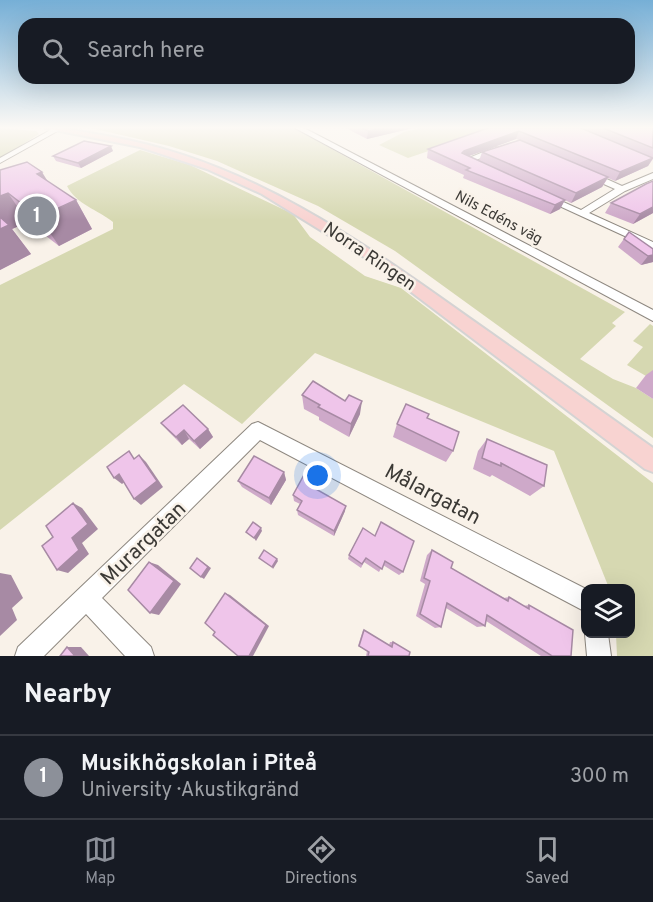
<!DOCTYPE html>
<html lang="en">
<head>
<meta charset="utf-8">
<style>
	:root { --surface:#171b24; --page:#20242c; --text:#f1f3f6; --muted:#9ea1a6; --line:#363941; --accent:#8c9099 }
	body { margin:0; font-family:Overpass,sans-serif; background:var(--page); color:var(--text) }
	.controls { position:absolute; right:18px; bottom:18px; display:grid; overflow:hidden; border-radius:12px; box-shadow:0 6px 24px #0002 }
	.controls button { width:54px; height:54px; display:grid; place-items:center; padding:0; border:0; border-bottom:2px solid var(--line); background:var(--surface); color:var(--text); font:30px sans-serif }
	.you { position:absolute; left:318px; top:476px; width:21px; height:21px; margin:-15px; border:4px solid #fff; border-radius:50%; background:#1a73e8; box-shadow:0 0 0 9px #1a73e833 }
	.badge { display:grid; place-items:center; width:39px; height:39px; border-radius:50%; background:var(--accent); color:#fff; font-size:20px; font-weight:700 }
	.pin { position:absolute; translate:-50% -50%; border:3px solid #fff; box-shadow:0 2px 6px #0006 }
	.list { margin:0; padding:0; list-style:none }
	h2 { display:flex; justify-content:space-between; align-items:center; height:78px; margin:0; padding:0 24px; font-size:26px }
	h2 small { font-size:20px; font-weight:400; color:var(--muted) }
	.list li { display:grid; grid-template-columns:39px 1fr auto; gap:18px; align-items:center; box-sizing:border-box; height:84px; padding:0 24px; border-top:2px solid var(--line) }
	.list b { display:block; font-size:22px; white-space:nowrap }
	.list p { margin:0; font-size:20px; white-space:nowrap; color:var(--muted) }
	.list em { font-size:20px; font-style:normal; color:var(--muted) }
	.icon { flex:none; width:33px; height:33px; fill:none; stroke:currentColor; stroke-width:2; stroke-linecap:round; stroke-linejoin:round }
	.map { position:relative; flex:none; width:653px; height:656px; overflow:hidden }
	.search { position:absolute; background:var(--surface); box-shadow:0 6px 24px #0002; left:18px; right:18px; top:18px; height:66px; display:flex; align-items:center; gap:15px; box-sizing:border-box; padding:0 21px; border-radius:18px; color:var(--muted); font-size:22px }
	.sheet { height:162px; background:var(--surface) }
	nav { display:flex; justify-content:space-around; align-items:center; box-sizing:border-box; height:84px; border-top:2px solid var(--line); background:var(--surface); font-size:16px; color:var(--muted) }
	nav a { display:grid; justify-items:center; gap:3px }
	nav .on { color:var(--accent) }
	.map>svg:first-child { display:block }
	.green { fill:#d6d8b1 }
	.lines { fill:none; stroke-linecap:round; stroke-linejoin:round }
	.minor-casing { stroke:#8e8880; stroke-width:2 }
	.major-casing { stroke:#d4d3d3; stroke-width:4 }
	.minor { fill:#fff; fill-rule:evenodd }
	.major { fill:#f8d3d1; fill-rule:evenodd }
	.wall { fill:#cea9c9; fill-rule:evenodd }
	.shaded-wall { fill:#a78aa4 }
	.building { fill:#efc5ea; stroke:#a78aa4; stroke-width:1.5 }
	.labels { text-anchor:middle; stroke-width:5; stroke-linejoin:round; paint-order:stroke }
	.far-street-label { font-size:15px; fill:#3b3935; stroke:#f9f2e9 }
	.street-label { font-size:18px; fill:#3b3935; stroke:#f9f2e9 }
	.near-street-label { font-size:21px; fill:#3b3935; stroke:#f9f2e9 }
</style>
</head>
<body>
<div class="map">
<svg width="653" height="656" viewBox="0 0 653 656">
	<rect width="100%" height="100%" fill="#f9f2e9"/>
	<!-- green -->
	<g class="green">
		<path d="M0,128L36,131L39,134L0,159Z"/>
		<path d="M91,128H294L625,312L612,323L616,326L580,359L613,379L636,388L653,399V438L395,251L318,206L217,161L169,146Z"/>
		<path d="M421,128H496L408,158L379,145L404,132Z"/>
		<path d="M140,150L190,165L293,214L310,237L365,276L401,288L653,483V656H617L616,634H630V588H609L554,451L315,353L242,424L184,384L0,530V285L113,229V222C98,210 76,204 67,186Z"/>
		<path d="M650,324L653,326V380L627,365L643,347L633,341Z"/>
	</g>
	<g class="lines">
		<defs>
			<g id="minor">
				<path d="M54,128H63L0,163V158Z"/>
				<path d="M295,128H304L653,310V321Z"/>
				<path d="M495,147L502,149L469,163L462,161Z"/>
				<path d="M591,172L622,186L653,173V179L625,191L589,213L653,242V249L542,198L550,196L581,210L615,189L588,177L587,175Z"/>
				<path d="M258,422L586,589V612L260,440L102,598L151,647L154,656H125L86,614L44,656H15L18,647L252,424Z"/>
				<path d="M585,634H608L611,656H587Z"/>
			</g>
			<path id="major" d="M45,128C68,128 89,133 112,137C248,161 361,241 472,320C532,362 593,405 653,448V472L645,469L369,260L262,194L207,169L140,147Z"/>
		</defs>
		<!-- minor casing -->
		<use href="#minor" class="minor-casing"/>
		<!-- major casing -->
		<use href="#major" class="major-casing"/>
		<!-- minor -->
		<use href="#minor" class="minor"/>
		<!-- major -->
		<use href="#major" class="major"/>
	</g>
	<!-- wall -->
	<g class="wall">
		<path d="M346,128H413L367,139Z"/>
		<path d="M488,128H653V159L648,166L615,181L608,178L602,187L571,203L565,200L560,209L550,214L463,178L464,175L427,158L428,149ZM516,139L519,140L482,152L479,161L468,156Z"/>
		<path d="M113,151L81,168L56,161L53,156Z"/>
		<path d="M0,170L48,182L76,200L92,229L59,246L28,222L12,229L31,254L0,270Z"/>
		<path d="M611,203L653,213L633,224L605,213Z"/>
		<path d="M629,232L653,249V262L641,265L618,247Z"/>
		<path d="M653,370V399L636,388L646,375Z"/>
		<path d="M302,395L360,414L349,437L319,420V417L304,409Z"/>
		<path d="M161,423L208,429L213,437L200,449L189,439L182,445L168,431Z"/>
		<path d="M397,424L453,451L446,462L393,437Z"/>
		<path d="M487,439L544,486L530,496L492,475L490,477L473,469L478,451Z"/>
		<path d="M284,472L286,480L271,505L242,487L238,481Z"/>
		<path d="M319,486L317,490L345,511L334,536L298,515L297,510L300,504L294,501L293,495Z"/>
		<path d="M363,528L403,572L399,575L383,565L379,572L364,562L361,568L348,559L349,555Z"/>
		<path d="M432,550L451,568L504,598L509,597L523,606L529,605L571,656H541L486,621L485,626L477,627L446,608L441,627L435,628L416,616L425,584L420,581L427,555Z"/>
		<path d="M363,630H364L389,645L390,642H393L409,656H366L367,651L358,646Z"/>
	</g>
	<!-- shaded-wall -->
	<g class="shaded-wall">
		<path d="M381,128H413L367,139L368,131Z"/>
		<path d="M519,131L516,139L461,159L464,151Z"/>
		<path d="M111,146L113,151L81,168L78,163Z"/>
		<path d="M653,158L648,166L615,181L620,172Z"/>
		<path d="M42,172L59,200L37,174Z"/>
		<path d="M608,177L602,187L571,203L576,193Z"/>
		<path d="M8,193L28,222L12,229L31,254L0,270V196Z"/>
		<path d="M76,200L92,229L59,246L39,217Z"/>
		<path d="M565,200L560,209L550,214L555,205Z"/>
		<path d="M653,207V213L633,224L640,214Z"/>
		<path d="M653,255V262L641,265L648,256Z"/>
		<path d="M362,401L360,414L349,437L351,424Z"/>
		<path d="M208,429L213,437L200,449L194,441Z"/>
		<path d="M184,430L189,439L182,445L176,437Z"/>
		<path d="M139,455L146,462L163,487L141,505L134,499Z"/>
		<path d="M284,472L286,480L271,505L269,498Z"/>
		<path d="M119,474L126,481L122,484L114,478Z"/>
		<path d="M319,480V486L315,494L314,488Z"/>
		<path d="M73,503L82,508L98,529L82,543L89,554L68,573L57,570L72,538Z"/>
		<path d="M346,506L345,511L334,536V531Z"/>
		<path d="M261,528L262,531L256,541L254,538Z"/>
		<path d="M277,559L278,561L273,569L272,567Z"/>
		<path d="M200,560L211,568L204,579L201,577Z"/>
		<path d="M149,562L158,565L181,584L159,615L150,613Z"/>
		<path d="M0,573L11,575L23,598L12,608L17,620L0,636Z"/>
		<path d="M225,593L230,595L269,626L253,656H249Z"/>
		<path d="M67,647H81L89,656H75Z"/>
	</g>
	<!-- building -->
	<g class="building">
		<path d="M362,128H381L368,131Z"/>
		<path d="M488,128H581L653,158L620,172L519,131L464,151L462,153L565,200L555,205L466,170L470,168L428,149Z"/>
		<path d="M603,128H653V148Z"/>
		<path d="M520,140L608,177L576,193L482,152Z"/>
		<path d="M84,141L111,146L78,163L53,156Z"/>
		<path d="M27,162L42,172L37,174L76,200L39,217L8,193L0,196V170Z"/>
		<path d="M653,181V207L640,214L611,203L646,184Z"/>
		<path d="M0,217L9,225L0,229Z"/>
		<path d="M629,232L653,249V255L648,256L624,239Z"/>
		<path d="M313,381L345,401L349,395L362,401L351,424L318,407L320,405L302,395Z"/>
		<path d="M406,404L429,414L427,418L459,432L453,451L397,424Z"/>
		<path d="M183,405L208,429L194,441L184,430L176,437L161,423Z"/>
		<path d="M487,439L547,465L544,486L501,463V466L482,458Z"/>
		<path d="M129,451L134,459L139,455L157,481L134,499L119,474L114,478L107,467Z"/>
		<path d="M254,456L284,472L269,498L238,481Z"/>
		<path d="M305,473L319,480L314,488L346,506L334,531L297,510L302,501L293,495Z"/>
		<path d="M73,503L88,524L72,538L79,550L57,570L42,546L53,537L46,526Z"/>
		<path d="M253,522L261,528L254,538L246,532Z"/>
		<path d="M381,522L414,541L403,572L385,561L382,569L366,558L362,564L349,555L363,528L375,536Z"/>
		<path d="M264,550L277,559L272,567L259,558Z"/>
		<path d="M432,550L453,562L451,568L508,601L509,597L529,609V605L573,630L571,656H552L487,615L485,626L447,603L441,627L420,614L430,581L424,578Z"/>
		<path d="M197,558L208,567L201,577L190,568Z"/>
		<path d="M149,562L174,581L150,613L128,590Z"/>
		<path d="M225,593L266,625L249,656H238L213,635L215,632L205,623Z"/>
		<path d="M364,630L392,647L393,642L410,652L409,656H368L369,652L359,646Z"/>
		<path d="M67,647L75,656H60Z"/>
	</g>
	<!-- sky -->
	<linearGradient id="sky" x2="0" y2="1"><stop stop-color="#76afd6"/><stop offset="0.58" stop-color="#fcf9f5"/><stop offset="1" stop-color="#fcf9f5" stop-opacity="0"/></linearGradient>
	<rect width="653" height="220" fill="url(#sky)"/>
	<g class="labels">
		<!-- far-street labels -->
		<g class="far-street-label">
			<text transform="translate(499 217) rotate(28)" y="5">Nils Edéns väg</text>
		</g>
		<!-- street labels -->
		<g class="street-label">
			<text transform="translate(370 256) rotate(34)" y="6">Norra Ringen</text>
		</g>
		<!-- near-street labels -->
		<g class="near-street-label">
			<text transform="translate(433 494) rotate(28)" y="7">Målargatan</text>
			<text transform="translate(143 543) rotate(-44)" y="7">Murargatan</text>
		</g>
	</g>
</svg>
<div class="controls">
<button><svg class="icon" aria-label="layers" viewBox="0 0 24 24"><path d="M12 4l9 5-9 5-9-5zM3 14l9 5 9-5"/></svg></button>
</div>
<div class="you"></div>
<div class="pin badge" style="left:37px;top:216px">1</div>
<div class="search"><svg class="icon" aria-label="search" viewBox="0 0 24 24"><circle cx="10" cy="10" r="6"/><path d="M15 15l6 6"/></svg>Search here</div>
</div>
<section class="sheet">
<h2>Nearby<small></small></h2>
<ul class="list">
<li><span class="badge">1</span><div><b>Musikhögskolan i Piteå</b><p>University · Akustikgränd</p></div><em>300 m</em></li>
</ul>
</section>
<nav>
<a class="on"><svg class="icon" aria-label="map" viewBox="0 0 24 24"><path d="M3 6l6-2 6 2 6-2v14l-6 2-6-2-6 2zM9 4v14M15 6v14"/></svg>Map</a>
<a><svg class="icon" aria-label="directions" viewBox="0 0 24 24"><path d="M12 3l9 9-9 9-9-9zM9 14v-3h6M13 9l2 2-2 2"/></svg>Directions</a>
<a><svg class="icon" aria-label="saved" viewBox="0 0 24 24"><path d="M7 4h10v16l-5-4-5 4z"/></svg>Saved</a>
</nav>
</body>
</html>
